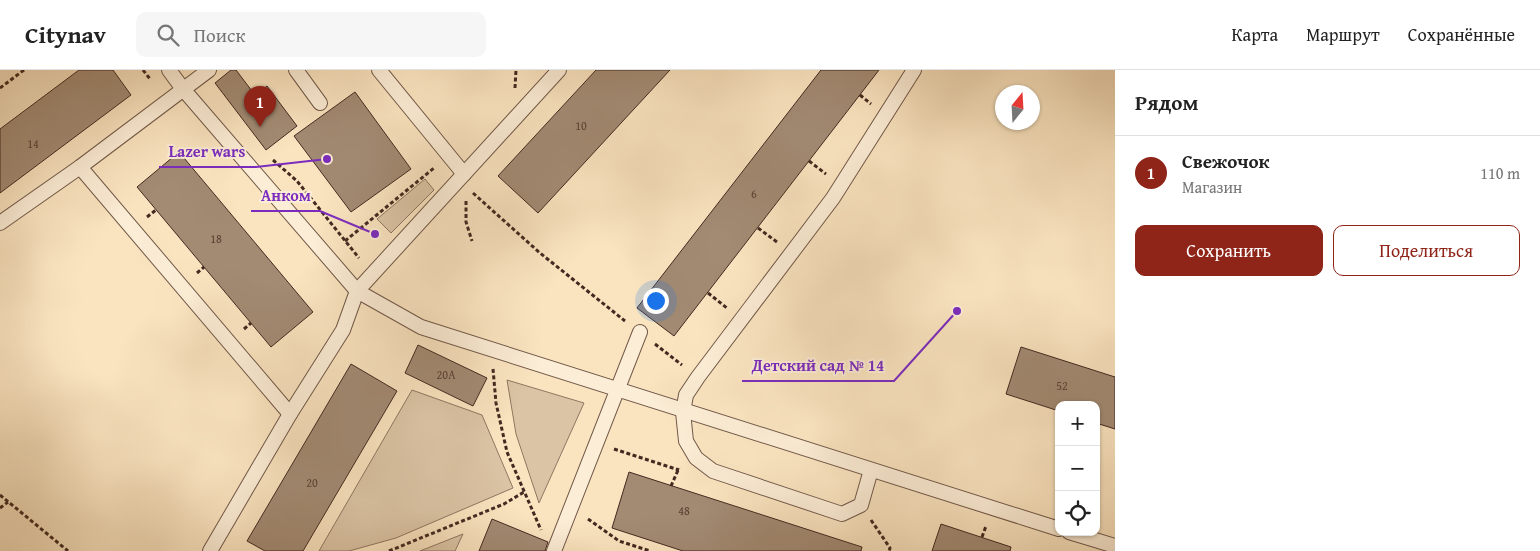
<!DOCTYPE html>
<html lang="ru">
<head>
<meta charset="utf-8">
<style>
	:root { --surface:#fff; --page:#f6f6f6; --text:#222; --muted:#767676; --line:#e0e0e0; --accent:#8f2418 }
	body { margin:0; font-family:"Gentium Book Plus",serif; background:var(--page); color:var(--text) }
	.controls { position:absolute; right:15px; bottom:15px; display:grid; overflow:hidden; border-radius:10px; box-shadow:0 1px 4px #0004 }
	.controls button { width:45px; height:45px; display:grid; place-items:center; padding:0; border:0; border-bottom:1px solid var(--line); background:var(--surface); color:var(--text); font:25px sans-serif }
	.compass { position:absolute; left:995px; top:15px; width:45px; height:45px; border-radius:50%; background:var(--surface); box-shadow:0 1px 4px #0004; rotate:18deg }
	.you { position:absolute; left:655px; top:230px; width:18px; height:18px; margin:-12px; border:4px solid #fff; border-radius:50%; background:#1a73e8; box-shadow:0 0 0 8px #1a73e833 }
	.badge { display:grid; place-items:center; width:32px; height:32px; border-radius:50%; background:var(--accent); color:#fff; font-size:16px; font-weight:700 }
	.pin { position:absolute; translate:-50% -41px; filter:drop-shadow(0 1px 2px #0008) }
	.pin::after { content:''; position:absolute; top:26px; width:18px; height:15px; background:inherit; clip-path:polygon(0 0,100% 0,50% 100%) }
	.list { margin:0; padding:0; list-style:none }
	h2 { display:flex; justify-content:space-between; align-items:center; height:65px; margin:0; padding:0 20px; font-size:21px }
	h2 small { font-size:16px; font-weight:400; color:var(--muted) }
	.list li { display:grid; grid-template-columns:32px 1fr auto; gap:15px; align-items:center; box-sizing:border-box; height:75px; padding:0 20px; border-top:1px solid var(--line) }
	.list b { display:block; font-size:19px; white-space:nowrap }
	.list p { margin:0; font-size:16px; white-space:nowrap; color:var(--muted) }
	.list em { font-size:16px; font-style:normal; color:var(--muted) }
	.actions { display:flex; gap:10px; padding:15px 20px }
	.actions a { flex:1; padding:11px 0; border:1px solid var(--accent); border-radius:10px; text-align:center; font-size:18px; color:var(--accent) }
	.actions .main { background:var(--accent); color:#fff }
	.icon { flex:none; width:28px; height:28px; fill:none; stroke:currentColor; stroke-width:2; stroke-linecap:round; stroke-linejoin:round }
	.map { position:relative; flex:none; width:1115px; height:481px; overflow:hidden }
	header { display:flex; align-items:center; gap:30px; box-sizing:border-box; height:70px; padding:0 25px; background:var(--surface); border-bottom:1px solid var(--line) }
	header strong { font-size:24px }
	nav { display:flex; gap:28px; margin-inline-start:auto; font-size:18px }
	.search { width:350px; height:45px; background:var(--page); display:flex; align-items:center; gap:12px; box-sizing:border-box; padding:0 18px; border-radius:10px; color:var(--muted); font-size:19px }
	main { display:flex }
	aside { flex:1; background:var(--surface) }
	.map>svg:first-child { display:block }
	.green { fill:#dbc4a5; stroke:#8f7662 }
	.building { fill:#a28a73; stroke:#432920 }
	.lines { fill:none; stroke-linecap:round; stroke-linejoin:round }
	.service-casing { stroke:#715848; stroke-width:16 }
	.path { stroke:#432920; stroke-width:3; stroke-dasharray:4 2.5; stroke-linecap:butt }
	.service { stroke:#fcedd6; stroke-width:14 }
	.labels { text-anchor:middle; stroke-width:4; stroke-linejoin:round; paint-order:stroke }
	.number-label { font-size:12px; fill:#5b4135 }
	.leader { fill:none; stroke:#7b2cbf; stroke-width:2 }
	.callout-dot { fill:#7b2cbf; stroke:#fcedd6; stroke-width:2 }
	.callout-label { font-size:16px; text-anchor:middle; font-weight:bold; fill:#7b2cbf; stroke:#fcedd6; stroke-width:4; stroke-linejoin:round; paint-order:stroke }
</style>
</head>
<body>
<header>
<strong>Citynav</strong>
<div class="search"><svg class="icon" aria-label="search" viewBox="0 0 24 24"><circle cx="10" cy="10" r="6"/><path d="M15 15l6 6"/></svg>Поиск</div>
<nav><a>Карта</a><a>Маршрут</a><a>Сохранённые</a></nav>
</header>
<main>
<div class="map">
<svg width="1115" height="481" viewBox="0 0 1115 481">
	<rect width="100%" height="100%" fill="#fae4c0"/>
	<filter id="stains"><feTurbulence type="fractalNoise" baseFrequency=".004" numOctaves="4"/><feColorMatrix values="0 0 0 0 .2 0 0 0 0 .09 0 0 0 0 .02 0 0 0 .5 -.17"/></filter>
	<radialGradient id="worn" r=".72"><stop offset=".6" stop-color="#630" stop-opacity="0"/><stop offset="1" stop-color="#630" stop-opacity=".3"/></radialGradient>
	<!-- green -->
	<g class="green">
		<path d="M425,109L434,120L391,163L377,149Z"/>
		<path d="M507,310L584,333L539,433L516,364Z"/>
		<path d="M412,320L482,345L513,418L396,468L349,481H319Z"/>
		<path d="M463,464L455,481H420Z"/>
	</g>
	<!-- building -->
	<g class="building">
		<path d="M79,0H113L131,25L0,123V59Z"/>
		<path d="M231,0H236L255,25L267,16L297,56L266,80L215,13Z"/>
		<path d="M596,0H670L538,143L498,106Z"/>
		<path d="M821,0H879L674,266L637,238Z"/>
		<path d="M355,22L411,99L351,142L294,66Z"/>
		<path d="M179,82L313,242L271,277L137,117Z"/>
		<path d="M418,275L487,308L473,336L405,303Z"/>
		<path d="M1021,277L1115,307V359L1096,353V335H1059V341L1006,324Z"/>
		<path d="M351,294L397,321L303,481H265L247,471Z"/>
		<path d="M629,402L862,477L861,481H683L612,458Z"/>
		<path d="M492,449L548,472L545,481H479Z"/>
		<path d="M941,454L1011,477L1010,481H932Z"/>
	</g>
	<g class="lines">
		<defs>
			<g id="service">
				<path d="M169,0L183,19L357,221L421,257L1059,459"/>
				<path d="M296,0L320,33"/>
				<path d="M379,0L464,104"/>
				<path d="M80,97L290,344L343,260L357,221L559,0"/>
				<path d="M0,153L80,97L209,0"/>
				<path d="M871,400L861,435L842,444L713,401L696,388L686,371L683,342L686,325L698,307L833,128L914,0"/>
				<path d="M1069,462L1115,476"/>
				<path d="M210,481L290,344"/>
				<path d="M554,481L640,262"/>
			</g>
		</defs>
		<!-- service casing -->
		<use href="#service" class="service-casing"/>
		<!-- path -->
		<g class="path">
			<path d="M143,0L150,9"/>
			<path d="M0,18L24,0"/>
			<path d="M515,18L516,0"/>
			<path d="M860,25L871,34"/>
			<path d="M273,90L297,111L359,188"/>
			<path d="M809,91L826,104"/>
			<path d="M473,123L540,183L625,251"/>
			<path d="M466,131V152L472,171"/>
			<path d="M147,147L156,140"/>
			<path d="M758,158L777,172"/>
			<path d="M345,171L434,98"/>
			<path d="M197,203L204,197"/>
			<path d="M708,223L727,238"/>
			<path d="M244,259L251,253"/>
			<path d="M655,274L682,295"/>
			<path d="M493,299L496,333L507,382L541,460"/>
			<path d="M614,379L679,400"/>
			<path d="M671,416L679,398"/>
			<path d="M0,425L68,481"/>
			<path d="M0,438L8,432"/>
			<path d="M588,449L619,471L650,481"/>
			<path d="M871,450L890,478L889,481"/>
			<path d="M982,467L986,456"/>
			<path d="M389,481L504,434L524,422"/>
		</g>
		<!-- service -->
		<use href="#service" class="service"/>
	</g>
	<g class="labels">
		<!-- number labels -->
		<g class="number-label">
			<text x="581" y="60">10</text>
			<text x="33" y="78">14</text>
			<text x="754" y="128">6</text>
			<text x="216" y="173">18</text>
			<text x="446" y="309">20А</text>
			<text x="1062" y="320">52</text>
			<text x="312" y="417">20</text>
			<text x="684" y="445">48</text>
		</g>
	</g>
	<!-- callouts -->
	<path class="leader" d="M327 89L256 97H159M375 164L320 141H251M957 241L894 311H742"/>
	<g class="callout-dot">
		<circle cx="327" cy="89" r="5"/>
		<circle cx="375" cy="164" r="5"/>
		<circle cx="957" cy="241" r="5"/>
	</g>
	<g class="callout-label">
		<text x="207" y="87">Lazer wars</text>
		<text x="286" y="131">Анком</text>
		<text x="818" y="301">Детский сад № 14</text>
	</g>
	<rect width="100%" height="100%" filter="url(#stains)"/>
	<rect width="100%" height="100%" fill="url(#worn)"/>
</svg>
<div class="controls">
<button>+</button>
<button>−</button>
<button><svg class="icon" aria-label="locate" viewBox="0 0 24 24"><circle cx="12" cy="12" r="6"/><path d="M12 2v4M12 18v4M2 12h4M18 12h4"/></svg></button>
</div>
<svg class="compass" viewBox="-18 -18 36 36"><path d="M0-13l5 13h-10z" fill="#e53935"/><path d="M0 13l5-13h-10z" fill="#767676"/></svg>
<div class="you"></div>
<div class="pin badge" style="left:260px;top:57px">1</div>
</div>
<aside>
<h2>Рядом<small></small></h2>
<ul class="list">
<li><span class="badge">1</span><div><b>Свежочок</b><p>Магазин</p></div><em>110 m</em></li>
</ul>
<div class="actions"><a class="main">Сохранить</a><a>Поделиться</a></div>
</aside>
</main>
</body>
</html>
